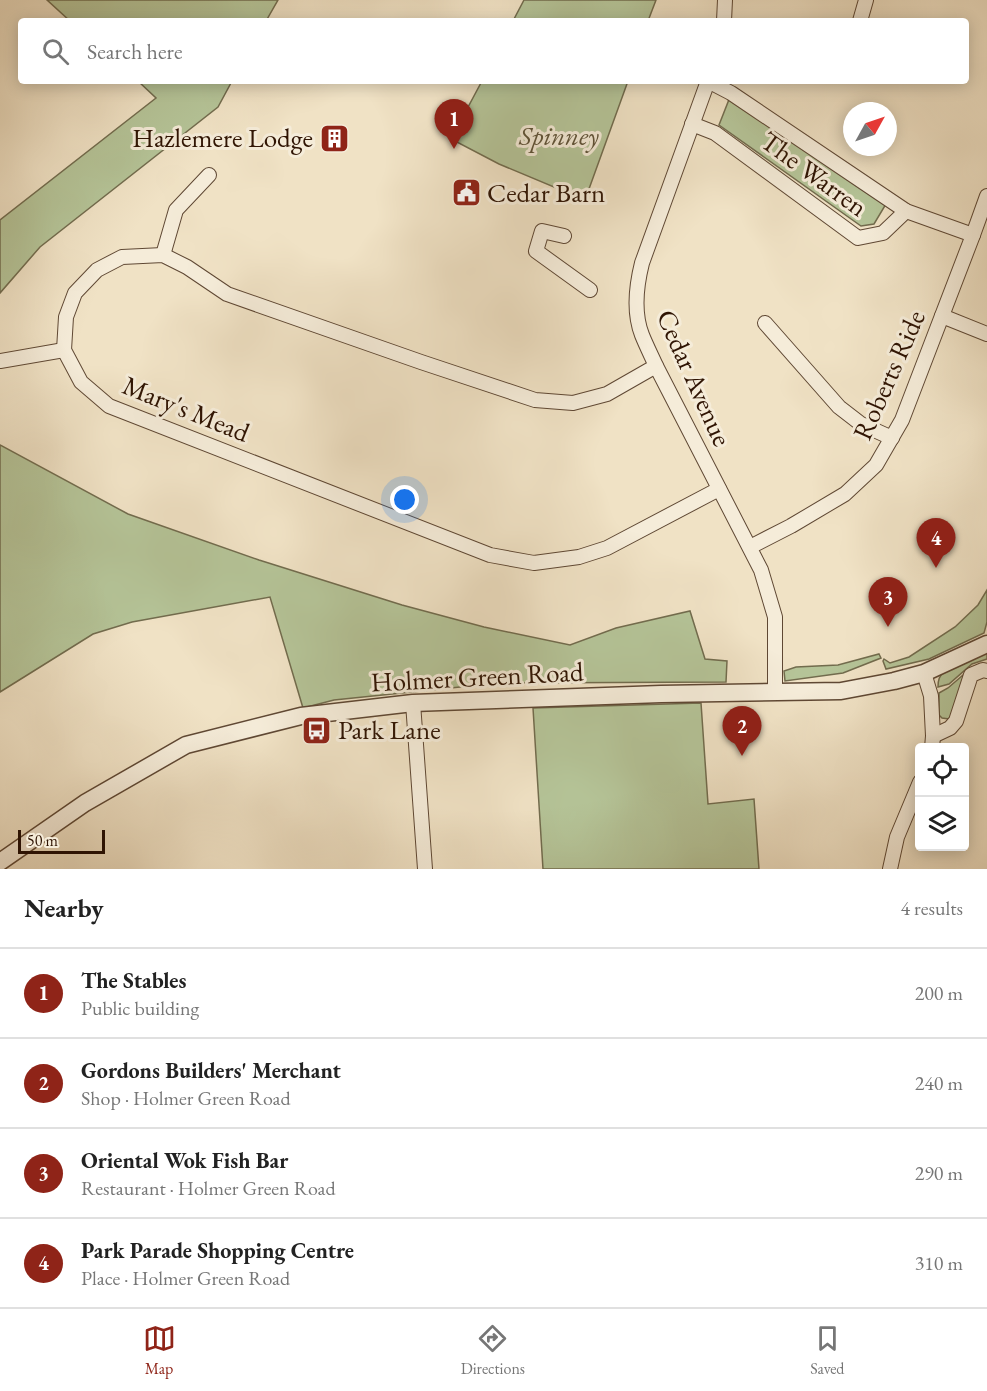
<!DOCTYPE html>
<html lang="en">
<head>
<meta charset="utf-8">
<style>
	:root { --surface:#fff; --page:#f2f2f2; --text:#222; --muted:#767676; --line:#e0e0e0; --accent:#8f2418 }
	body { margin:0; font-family:"EB Garamond",serif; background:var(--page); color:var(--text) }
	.controls { position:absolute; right:18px; bottom:18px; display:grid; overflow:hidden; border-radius:6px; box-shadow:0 3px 15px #0003 }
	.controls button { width:54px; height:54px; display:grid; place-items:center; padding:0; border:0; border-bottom:2px solid var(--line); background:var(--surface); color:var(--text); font:30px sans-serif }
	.compass { position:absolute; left:843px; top:102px; width:54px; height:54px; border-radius:50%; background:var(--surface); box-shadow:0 3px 15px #0003; rotate:50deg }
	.scale { position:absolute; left:18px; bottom:15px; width:87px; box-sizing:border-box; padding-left:6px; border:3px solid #2f1403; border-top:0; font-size:16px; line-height:21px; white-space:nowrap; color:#2f1403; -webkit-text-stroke:4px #f5ecd9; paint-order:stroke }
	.you { position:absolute; left:405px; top:500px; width:21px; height:21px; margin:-15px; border:4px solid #fff; border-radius:50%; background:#1a73e8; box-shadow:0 0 0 9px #1a73e833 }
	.badge { display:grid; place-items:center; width:39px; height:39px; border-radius:50%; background:var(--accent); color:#fff; font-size:20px; font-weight:700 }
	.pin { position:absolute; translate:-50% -50px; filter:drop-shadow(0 2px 3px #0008) }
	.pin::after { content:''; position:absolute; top:32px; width:21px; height:18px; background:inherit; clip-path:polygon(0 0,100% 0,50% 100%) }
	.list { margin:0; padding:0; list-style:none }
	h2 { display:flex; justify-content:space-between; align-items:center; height:78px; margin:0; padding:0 24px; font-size:26px }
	h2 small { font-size:20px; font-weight:400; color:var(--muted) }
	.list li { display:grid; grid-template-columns:39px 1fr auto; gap:18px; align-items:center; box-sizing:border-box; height:90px; padding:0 24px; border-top:2px solid var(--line) }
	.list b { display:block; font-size:22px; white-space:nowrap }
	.list p { margin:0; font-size:20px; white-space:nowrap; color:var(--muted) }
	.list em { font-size:20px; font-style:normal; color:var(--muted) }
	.icon { flex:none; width:33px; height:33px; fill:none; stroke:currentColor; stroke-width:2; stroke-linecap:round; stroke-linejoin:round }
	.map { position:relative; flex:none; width:987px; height:869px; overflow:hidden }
	.search { position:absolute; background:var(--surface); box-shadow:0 3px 15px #0003; left:18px; right:18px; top:18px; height:66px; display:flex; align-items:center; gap:15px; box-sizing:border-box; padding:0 21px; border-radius:6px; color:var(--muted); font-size:22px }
	.sheet { height:438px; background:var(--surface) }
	nav { display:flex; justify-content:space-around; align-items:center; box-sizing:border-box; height:84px; border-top:2px solid var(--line); background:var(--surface); font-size:16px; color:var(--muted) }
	nav a { display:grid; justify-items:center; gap:3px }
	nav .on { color:var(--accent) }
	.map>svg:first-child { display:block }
	.green { fill:#b5c498; stroke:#726c4e; stroke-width:1.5 }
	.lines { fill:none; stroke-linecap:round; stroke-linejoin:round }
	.minor-casing { stroke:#5f4834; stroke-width:16 }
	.tertiary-casing { stroke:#5f4834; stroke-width:19 }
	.minor { stroke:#f5ecd9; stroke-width:14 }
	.tertiary { stroke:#f5ecd9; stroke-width:16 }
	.labels { text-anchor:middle; stroke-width:6; stroke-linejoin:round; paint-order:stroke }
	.park-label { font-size:27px; font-style:italic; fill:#5e5237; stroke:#f5ecd9 }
	.poi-label { font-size:27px; fill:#2f1403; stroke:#f5ecd9; text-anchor:start }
	.street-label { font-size:27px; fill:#2f1403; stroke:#f5ecd9 }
</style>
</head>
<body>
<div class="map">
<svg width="987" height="869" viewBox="0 0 987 869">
	<rect width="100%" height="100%" fill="#f0e2c5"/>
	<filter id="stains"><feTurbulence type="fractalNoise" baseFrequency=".00333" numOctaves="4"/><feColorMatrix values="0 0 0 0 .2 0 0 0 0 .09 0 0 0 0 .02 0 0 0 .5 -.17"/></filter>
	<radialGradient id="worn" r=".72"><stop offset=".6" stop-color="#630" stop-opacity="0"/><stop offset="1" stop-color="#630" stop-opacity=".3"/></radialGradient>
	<!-- green -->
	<g class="green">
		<path d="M47,0H278L266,21H70Z"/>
		<path d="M524,0H656L648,21H513Z"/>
		<path d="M138,81H232L218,107L40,247L0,293V220L156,98Z"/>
		<path d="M482,81H628L585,200L499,164L451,139Z"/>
		<path d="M730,97L886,204L874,224L861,226L719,125Z"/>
		<path d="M0,445L128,514L259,560L402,605L484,627L570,645L616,628L690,611L705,659L727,661L726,682L499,683L334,700L303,708L270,597L132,622L93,634L0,692Z"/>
		<path d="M987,590V622L984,633L929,659L886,669L883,661L884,659L890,663L909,657L955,627L978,605Z"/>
		<path d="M987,651V659L972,664L949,684L938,687C938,680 939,676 945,671Z"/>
		<path d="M879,654L881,658L843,673L785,681L784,671L796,667L838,665Z"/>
		<path d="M970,669L952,716L949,719L942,718L939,715V693L948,688Z"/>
		<path d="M701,703L708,804L754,799L759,869H543L533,708Z"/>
	</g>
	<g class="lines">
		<defs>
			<g id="minor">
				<path d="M724,21L725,0"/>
				<path d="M860,21L866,0"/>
				<path d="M708,81L642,263C636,287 633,312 642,335C646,345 651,355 656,366L761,570L775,617V693"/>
				<path d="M708,81L731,93L906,211L973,235"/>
				<path d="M692,124L715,133L858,238L883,233L906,211"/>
				<path d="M564,236L542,231L536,251L590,290"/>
				<path d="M163,255L176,210L209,175"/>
				<path d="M942,316L987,334"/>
				<path d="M765,323L839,407L861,424L892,438"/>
				<path d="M0,361L64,350"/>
				<path d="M656,366L607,394L573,403L535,400L421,362L227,294L187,267L163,255L122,257L97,270L75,293L66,317L64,350L81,382L109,406L490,555L534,563L579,557L607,548L719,489"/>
				<path d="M750,547L791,526L845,494L876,465L902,420L973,235L987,196"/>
				<path d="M924,673L931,696L933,736L932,748"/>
				<path d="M413,703L425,869"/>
				<path d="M933,736L950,728L956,721L971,675L983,670L987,671"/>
				<path d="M890,869L897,837L920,782"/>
			</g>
			<path id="tertiary" d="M0,862L85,803L186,745L301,716L413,703L661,694L841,691L894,681L924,673L987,644"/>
		</defs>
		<!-- minor casing -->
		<use href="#minor" class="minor-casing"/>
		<!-- tertiary casing -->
		<use href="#tertiary" class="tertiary-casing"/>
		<!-- minor -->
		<use href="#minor" class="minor"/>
		<!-- tertiary -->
		<use href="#tertiary" class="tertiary"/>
	</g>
	<!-- icons -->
	<defs>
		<symbol id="building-square" viewBox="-11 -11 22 22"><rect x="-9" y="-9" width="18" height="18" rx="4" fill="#8f2418" stroke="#f5ecd9"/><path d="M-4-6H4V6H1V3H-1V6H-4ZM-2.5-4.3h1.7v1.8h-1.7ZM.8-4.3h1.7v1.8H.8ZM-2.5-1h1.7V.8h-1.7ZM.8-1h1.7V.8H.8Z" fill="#fff"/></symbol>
		<symbol id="civic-square" viewBox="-11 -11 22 22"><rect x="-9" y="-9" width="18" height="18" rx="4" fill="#8f2418" stroke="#f5ecd9"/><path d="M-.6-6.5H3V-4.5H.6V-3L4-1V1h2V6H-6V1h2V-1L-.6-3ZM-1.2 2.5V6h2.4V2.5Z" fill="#fff"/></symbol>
		<symbol id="bus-square" viewBox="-11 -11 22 22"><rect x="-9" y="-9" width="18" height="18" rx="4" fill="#8f2418" stroke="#f5ecd9"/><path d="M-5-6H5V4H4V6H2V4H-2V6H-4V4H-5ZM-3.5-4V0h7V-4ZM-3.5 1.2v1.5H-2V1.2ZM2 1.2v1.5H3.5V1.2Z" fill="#fff"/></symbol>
	</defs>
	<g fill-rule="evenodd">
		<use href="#building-square" x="318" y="122" width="33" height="33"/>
		<use href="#civic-square" x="450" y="176" width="33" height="33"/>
		<use href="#bus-square" x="300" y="714" width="33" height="33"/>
	</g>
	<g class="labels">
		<!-- park labels -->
		<g class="park-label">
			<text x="559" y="145">Spinney</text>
		</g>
		<!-- poi labels -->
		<g class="poi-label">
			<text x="313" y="147" text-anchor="end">Hazlemere Lodge</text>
			<text x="487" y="202">Cedar Barn</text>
			<text x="338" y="739">Park Lane</text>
		</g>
		<!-- street labels -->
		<g class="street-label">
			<text transform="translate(814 174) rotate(36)" y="9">The Warren</text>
			<text transform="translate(889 375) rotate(-66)" y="9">Roberts Ride</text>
			<text transform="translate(694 378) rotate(66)" y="9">Cedar Avenue</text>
			<text transform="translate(186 409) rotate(22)" y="9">Mary's Mead</text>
			<text transform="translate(477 677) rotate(-3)" y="9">Holmer Green Road</text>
		</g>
	</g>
	<rect width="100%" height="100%" filter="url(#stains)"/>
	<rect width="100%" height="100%" fill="url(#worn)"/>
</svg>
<div class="controls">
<button><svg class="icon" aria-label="locate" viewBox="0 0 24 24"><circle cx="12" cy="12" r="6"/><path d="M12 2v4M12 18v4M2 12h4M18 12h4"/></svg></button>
<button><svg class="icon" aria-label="layers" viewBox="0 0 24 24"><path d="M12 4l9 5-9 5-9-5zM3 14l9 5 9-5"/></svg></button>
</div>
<svg class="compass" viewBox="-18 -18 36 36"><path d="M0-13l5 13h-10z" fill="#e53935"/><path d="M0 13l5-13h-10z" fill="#767676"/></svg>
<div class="scale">50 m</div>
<div class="you"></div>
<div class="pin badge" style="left:454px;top:149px">1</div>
<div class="pin badge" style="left:742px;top:756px">2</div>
<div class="pin badge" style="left:888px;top:627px">3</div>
<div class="pin badge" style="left:936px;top:568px">4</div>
<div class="search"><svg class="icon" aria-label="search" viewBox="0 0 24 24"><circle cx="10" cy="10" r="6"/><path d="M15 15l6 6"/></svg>Search here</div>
</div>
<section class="sheet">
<h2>Nearby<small>4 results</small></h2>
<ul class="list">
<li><span class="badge">1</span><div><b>The Stables</b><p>Public building</p></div><em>200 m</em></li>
<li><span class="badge">2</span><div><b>Gordons Builders' Merchant</b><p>Shop · Holmer Green Road</p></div><em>240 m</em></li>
<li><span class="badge">3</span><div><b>Oriental Wok Fish Bar</b><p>Restaurant · Holmer Green Road</p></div><em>290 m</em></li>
<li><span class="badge">4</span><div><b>Park Parade Shopping Centre</b><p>Place · Holmer Green Road</p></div><em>310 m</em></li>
</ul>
</section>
<nav>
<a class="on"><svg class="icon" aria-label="map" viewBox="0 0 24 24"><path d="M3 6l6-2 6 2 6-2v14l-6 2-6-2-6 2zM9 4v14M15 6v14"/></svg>Map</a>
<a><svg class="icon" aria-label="directions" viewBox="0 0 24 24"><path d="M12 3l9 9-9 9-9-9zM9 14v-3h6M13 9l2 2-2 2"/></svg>Directions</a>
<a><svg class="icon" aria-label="saved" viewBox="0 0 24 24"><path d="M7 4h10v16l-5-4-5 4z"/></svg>Saved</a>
</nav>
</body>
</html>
